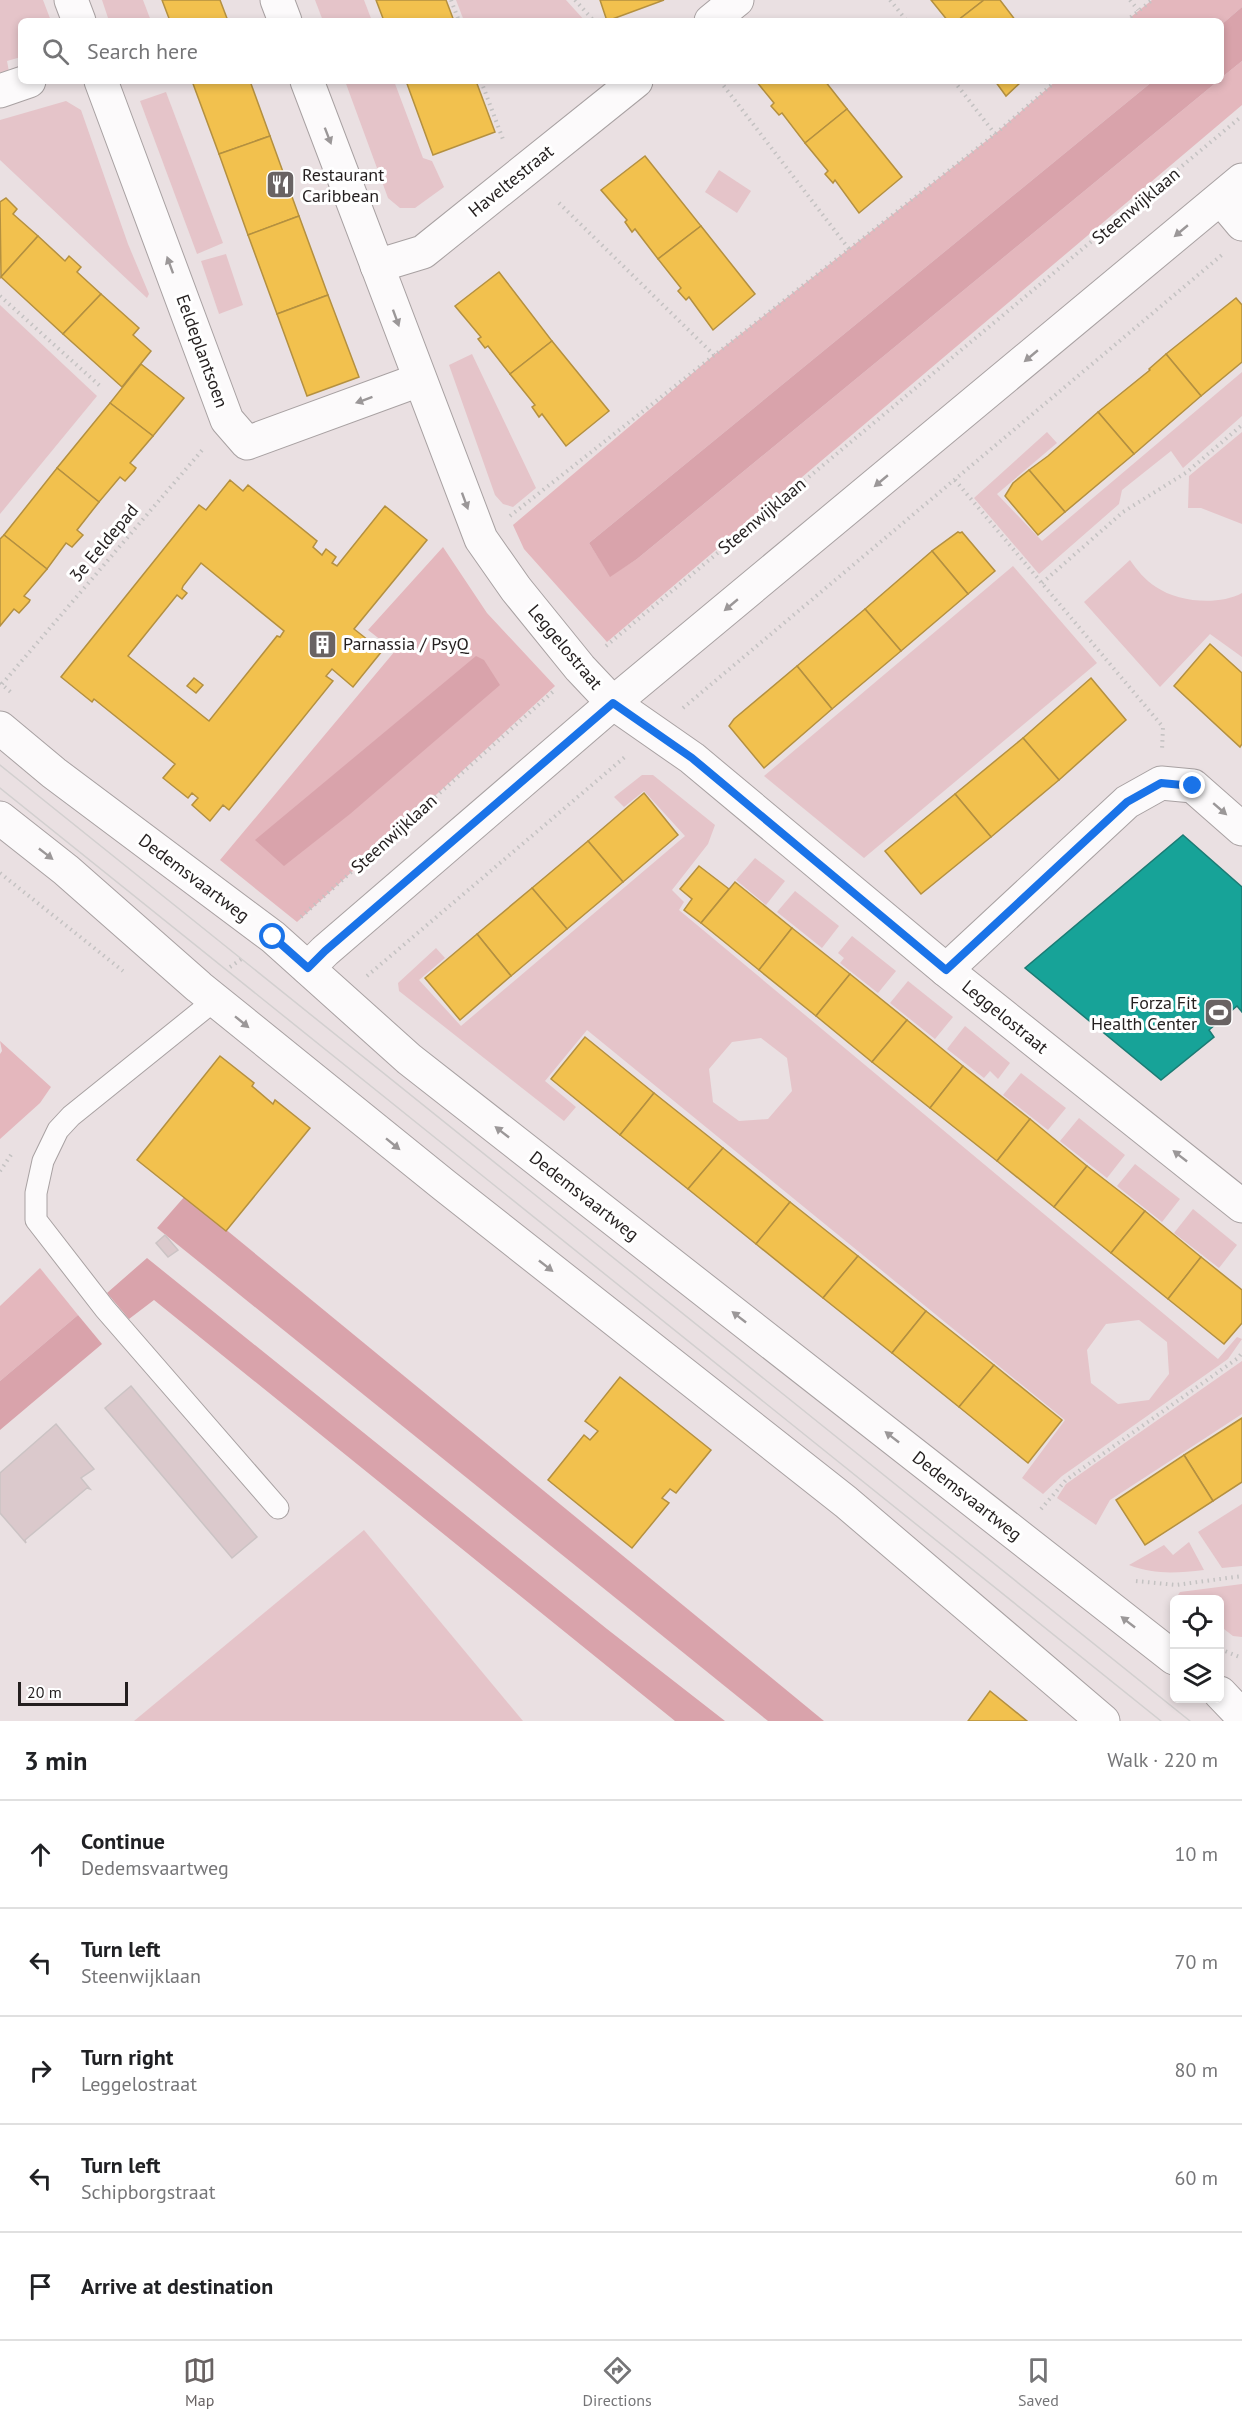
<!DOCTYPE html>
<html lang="en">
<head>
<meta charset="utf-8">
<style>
	:root { --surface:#fff; --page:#f2f2f2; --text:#202124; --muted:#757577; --line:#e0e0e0; --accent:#696363 }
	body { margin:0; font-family:"PT Sans",sans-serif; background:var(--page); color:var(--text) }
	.controls { position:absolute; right:18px; bottom:18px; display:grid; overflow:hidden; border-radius:9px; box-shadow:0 3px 9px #0003 }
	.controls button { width:54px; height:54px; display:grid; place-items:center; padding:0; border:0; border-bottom:2px solid var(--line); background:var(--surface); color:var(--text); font:30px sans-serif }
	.scale { position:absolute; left:18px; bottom:15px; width:110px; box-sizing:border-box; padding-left:6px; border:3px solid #241f1f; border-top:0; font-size:16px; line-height:21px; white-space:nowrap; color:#241f1f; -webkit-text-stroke:4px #fff; paint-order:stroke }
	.stop { position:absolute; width:18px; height:18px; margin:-14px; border:4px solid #1a73e8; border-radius:50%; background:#fff }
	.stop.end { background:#1a73e8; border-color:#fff; box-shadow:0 2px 6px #0008 }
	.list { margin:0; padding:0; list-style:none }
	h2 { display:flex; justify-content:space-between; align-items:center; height:78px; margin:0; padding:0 24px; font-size:26px }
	h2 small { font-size:20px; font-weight:400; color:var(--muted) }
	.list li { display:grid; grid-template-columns:39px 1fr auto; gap:18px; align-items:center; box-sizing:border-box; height:108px; padding:0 24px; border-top:2px solid var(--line) }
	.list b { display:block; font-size:22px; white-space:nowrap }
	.list p { margin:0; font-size:20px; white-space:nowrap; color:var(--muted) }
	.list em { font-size:20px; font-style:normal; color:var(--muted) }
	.icon { flex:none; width:33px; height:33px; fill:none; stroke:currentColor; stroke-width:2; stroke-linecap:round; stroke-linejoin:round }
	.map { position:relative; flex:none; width:1242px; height:1721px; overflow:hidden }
	.search { position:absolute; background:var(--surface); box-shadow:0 3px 9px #0003; left:18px; right:18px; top:18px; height:66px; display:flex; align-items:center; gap:15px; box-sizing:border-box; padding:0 21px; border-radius:9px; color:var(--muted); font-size:22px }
	.sheet { height:618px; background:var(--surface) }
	nav { display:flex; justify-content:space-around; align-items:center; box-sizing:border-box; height:84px; border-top:2px solid var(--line); background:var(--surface); font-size:16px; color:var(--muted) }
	nav a { display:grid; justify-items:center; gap:3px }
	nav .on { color:var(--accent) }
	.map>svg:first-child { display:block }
	.green { fill:#e5c4c9; fill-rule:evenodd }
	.forest { fill:#e4b7bd }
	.water { fill:#d9a3ab }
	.homes { fill:#f2c14e; stroke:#b49040; stroke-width:1.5; fill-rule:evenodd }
	.public { fill:#17a398; stroke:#1b7b74; stroke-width:1.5 }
	.building { fill:#dbc9cc; stroke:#cbc3c4; stroke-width:1.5 }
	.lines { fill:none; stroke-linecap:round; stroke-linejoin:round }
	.lane-casing { stroke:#a8a1a2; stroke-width:23 }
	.street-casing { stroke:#a8a1a2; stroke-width:35 }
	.secondary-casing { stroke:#a8a1a2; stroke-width:35 }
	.path { stroke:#c4c2c2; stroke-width:4; stroke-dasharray:1.5 4.5; stroke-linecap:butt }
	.lane { stroke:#fcfafb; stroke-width:21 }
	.street { stroke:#fcfafb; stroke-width:33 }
	.secondary { stroke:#fcfafb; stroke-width:33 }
	.tram { stroke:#d2cfcf; stroke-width:1.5 }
	.oneway { fill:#9b9798 }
	.route { stroke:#1a73e8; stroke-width:8 }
	.labels { text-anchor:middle; stroke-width:6; stroke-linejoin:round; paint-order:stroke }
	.poi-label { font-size:18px; fill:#241f1f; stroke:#fff; text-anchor:start }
	.street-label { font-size:18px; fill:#241f1f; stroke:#fff }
</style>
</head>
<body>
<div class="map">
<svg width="1242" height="1721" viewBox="0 0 1242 1721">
	<rect width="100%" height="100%" fill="#eae0e2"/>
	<!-- green -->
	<g class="green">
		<path d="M0,0H43L51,21H21V57L7,61L9,72L0,75Z"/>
		<path d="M102,0H143L151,21H109Z"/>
		<path d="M315,0H364L372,21H323Z"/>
		<path d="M456,0H566L585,21H464Z"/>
		<path d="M345,81H394L423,158L432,161L444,187L415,208H400L388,198Z"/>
		<path d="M166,92L223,243L197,254L140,101Z"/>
		<path d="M66,101L81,110L128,244L149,294L147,298L0,160V120Z"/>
		<path d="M719,170L751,191L737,213L705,192Z"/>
		<path d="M226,254L243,305L219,314L201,261Z"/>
		<path d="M0,305L97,396L0,514Z"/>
		<path d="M472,354L536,488L513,507L503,504L495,495L449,365Z"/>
		<path d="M1242,372V416L1183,468L1171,451L1122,490L1119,504L1039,574L974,498L1047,432L1057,443L997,494L1042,541Z"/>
		<path d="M1242,432V524L1201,508H1188L1189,476Z"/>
		<path d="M1130,560C1137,570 1145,580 1156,587C1178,602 1218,606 1242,593V657L1210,634L1160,687L1084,602Z"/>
		<path d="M1013,566L1097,663L864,858L764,776Z"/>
		<path d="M642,775H653L715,825L708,844L672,890L684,902L679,910L1218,1359L1237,1337L1242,1339L1228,1359L1062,1476L1043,1494L1022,1478L1065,1420L587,1030L545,1081L576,1107L564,1121L399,991L398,983L436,948L445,958L419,980L461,1026L685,836L644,791L624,807L614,797ZM761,1038L787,1058L792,1091L768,1119L739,1121L713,1102L709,1069L732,1042ZM1139,1320L1167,1342L1169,1374L1149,1400L1118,1404L1091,1383L1087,1350L1106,1324Z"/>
		<path d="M755,858L785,881L766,905L736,880Z"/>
		<path d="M795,891L839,926L822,948L777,912Z"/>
		<path d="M852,936L896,971L878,993L840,963L844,958L838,953Z"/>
		<path d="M908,981L953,1017L935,1039L890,1003Z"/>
		<path d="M965,1026L1010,1063L998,1079L990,1071L984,1078L947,1049Z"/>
		<path d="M1021,1073L1066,1108L1048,1130L1003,1095Z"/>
		<path d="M1079,1118L1125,1155L1107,1178L1060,1141Z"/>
		<path d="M1135,1164L1180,1199L1162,1222L1117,1186Z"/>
		<path d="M1193,1209L1237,1245L1219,1268L1174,1233Z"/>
		<path d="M1242,1361V1414L1110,1500L1096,1525L1057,1498L1066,1484Z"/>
		<path d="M1242,1504V1566L1222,1568L1198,1532Z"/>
		<path d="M364,1530L523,1721H134Z"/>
		<path d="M1189,1542L1204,1570C1177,1573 1155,1575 1129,1565L1164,1545L1173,1555Z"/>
		<path d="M1242,1584V1637L1233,1636L1220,1626V1600L1184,1599L1178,1595L1180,1592Z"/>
	</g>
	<!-- forest -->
	<g class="forest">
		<path d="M1152,0H1242V7L1221,25V21H1126Z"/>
		<path d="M1242,61V105L607,642L524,549L513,525L714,355L995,134L1056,81H1153L589,543L610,576L637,559L1218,81H1221V78Z"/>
		<path d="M443,547L487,613L555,686L297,922L220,860L395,651L368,630Z"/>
		<path d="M0,1041L51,1087L40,1103L0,1139V1054L2,1051Z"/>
		<path d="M40,1268L78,1315L0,1381V1306Z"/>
	</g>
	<!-- water -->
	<g class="water">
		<path d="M1242,7V61L1221,78V25Z"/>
		<path d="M1153,81H1218L637,559L610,577L589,543Z"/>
		<path d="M476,656L484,660L500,685L350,814L284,866L255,840Z"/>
		<path d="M185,1196L824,1721H768L157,1228Z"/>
		<path d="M147,1258L607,1629L725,1721H675L154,1300L129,1319L107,1293Z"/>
		<path d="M78,1315L102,1344L0,1430V1381Z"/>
	</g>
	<!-- homes -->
	<g class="homes">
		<path d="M162,0H220L228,21H170Z"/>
		<path d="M376,0H446L454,21H384Z"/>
		<path d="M600,0H664L607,21Z"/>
		<path d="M931,0H984L957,21H948Z"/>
		<path d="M984,0H1000L1016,21H957Z"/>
		<path d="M192,81H250L270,136L219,154Z"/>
		<path d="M406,81H476L495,132L433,155Z"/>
		<path d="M756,81H825L847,109L805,143L782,113L779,115L771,106L774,103Z"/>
		<path d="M995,81H1022L1006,96Z"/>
		<path d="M847,109L902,177L859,213L835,180L833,183L825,174L828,171L805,143Z"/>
		<path d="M270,136L299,216L248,235L219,154Z"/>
		<path d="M645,156L701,226L658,259L635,229L632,232L625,222L627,220L601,190Z"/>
		<path d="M6,198L17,209L13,214L38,236L1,277L0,202Z"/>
		<path d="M299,216L328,295L277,314L248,235Z"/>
		<path d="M701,226L755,294L713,330L689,297L686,300L678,291L681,288L658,259Z"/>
		<path d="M38,236L65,261L69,256L81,267L77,272L101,294L63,334L1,277Z"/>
		<path d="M499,272L552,341L510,374L488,346L485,348L478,339L481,337L455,306Z"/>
		<path d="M101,294L139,328L133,335L151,351L122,387L63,334Z"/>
		<path d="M328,295L359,377L307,396L277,314Z"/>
		<path d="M1236,298L1242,305V362L1201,396L1166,354Z"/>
		<path d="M552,341L609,411L566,446L542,414L539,417L532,407L535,405L510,374Z"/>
		<path d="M1166,354L1201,396L1134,454L1098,412L1150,370L1149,369Z"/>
		<path d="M141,364L184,398L153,436L110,403Z"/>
		<path d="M110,403L153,436L130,463L136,468L134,471L125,481L120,477L99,502L57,468Z"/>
		<path d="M1098,412L1134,454L1065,512L1029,470L1048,456Z"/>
		<path d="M57,468L99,502L77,530L83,535L72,547L66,543L47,569L4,535Z"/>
		<path d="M1029,470L1065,512L1038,535L1005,496L1013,483Z"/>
		<path d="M230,480L243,491L248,485L317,541L313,547L322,555L326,549L336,557L332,563L337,566L385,506L427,540L354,629L382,651L353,687L332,669L326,676L333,681L229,810L223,805L210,821L192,805L198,798L192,793L188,798L163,778L175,764L94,699L92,702L61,677L199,505L206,510ZM201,563L284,631L280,637L277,636L209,721L128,656L177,595L182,599L187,593L182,589L183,586Z"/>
		<path d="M958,532L960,533L962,532L995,571L968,594L932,551Z"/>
		<path d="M4,535L47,569L24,596L30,600L29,602L19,613L14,609L0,626V539Z"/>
		<path d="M932,551L968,594L901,651L865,609Z"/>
		<path d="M865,609L901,651L832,709L797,666Z"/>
		<path d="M1210,644L1242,673V744L1240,747L1174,686Z"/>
		<path d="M797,666L832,709L764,768L729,726L734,719Z"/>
		<path d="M194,678L203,685L196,693L187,686Z"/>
		<path d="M1091,678L1126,720L1059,780L1023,738Z"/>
		<path d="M1023,738L1059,780L991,837L955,794Z"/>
		<path d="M644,793L678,835L623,882L588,841Z"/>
		<path d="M955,794L991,837L921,894L885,851Z"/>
		<path d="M588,841L623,882L567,929L532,888Z"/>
		<path d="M699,866L729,889L701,923L684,910L692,899L680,889Z"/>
		<path d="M735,882L792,928L759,970L701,923Z"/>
		<path d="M532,888L567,929L511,976L477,934Z"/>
		<path d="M792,928L850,974L816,1016L759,970Z"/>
		<path d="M477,934L511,976L460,1020L425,978Z"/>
		<path d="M850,974L907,1020L872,1062L816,1016Z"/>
		<path d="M907,1020L963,1066L930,1108L872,1062Z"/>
		<path d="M585,1037L654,1093L620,1135L551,1079Z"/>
		<path d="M220,1056L254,1083L252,1086L273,1104L275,1100L310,1128L226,1231L137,1160Z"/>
		<path d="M963,1066L1030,1119L997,1161L930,1108Z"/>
		<path d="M654,1093L723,1148L688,1189L620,1135Z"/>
		<path d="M1030,1119L1087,1166L1054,1207L997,1161Z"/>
		<path d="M723,1148L790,1202L756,1244L688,1189Z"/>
		<path d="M1087,1166L1145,1211L1111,1253L1054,1207Z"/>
		<path d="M790,1202L858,1256L823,1298L756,1244Z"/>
		<path d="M1145,1211L1201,1257L1168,1299L1111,1253Z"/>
		<path d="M858,1256L926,1311L892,1353L823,1298Z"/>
		<path d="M1201,1257L1242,1290V1323L1224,1344L1168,1299Z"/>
		<path d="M926,1311L994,1365L959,1407L892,1353Z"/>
		<path d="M994,1365L1062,1420L1028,1463L959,1407Z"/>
		<path d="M620,1377L711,1450L676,1493L670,1489L662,1498L669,1503L632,1548L548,1480L584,1435L590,1440L598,1431L585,1421Z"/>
		<path d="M1242,1418V1482L1213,1501L1184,1455Z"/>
		<path d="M1184,1455L1213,1501L1145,1545L1116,1500Z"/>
		<path d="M990,1691L1027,1721H968Z"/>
	</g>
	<!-- public -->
	<path class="public" d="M1183,835L1242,887V1012L1237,1006L1209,1030L1214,1037L1161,1080L1025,968Z"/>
	<!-- building -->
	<g class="building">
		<path d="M165,1235L178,1250L168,1257L156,1243Z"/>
		<path d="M131,1386L257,1537L232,1558L105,1408Z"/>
		<path d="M56,1424L94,1469L81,1478L90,1489L87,1488L25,1540L26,1543L0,1513V1473Z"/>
	</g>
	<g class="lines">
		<defs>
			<path id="lane" d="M215,1000L71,1116L58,1130L43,1161L36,1193V1220L105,1309L278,1508"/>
			<g id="street">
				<path d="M71,0L79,21"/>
				<path d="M277,0L285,21"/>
				<path d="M711,21L737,0"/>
				<path d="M101,81L227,420L247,443L419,380"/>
				<path d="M307,81L481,539L516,589L580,668L613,703L692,758L946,970L1242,1206"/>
				<path d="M0,91L29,81"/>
				<path d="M1221,199L1242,224"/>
				<path d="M377,266L423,252L636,81"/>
				<path d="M308,968L325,951L613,703L1242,180"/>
				<path d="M946,970L1127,802L1161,783L1193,786L1242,829"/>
			</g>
			<g id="secondary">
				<path d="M0,728L54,773L273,937L409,1059L1174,1658"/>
				<path d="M0,818L66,870L199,987L444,1185L846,1502L1103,1721"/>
				<path d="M1220,1693L1242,1716"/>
			</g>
		</defs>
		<!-- lane casing -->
		<use href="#lane" class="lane-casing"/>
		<!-- street casing -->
		<use href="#street" class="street-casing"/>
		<!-- secondary casing -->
		<use href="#secondary" class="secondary-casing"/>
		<!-- path -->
		<g class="path">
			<path d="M451,0L459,21"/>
			<path d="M575,0L594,21"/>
			<path d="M890,0L907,21"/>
			<path d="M1130,0L1138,10"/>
			<path d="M1126,21L1152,0"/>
			<path d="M481,81L504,142"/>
			<path d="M720,81L849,249"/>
			<path d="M954,81L995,134"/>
			<path d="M559,203L714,355"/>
			<path d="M0,296L100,386"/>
			<path d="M955,480L1163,727L1162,750"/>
			<path d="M510,516L995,134L1056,81"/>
			<path d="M1042,583L1123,512L1187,472L1242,425"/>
			<path d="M606,646L1242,116"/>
			<path d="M0,683L13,694"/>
			<path d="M2,684L204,448"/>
			<path d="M683,708L1223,254"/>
			<path d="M0,873L123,971"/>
			<path d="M301,917L555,690"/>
			<path d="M230,967L243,958"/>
			<path d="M367,976L626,756"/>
			<path d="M0,1171L13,1152"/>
			<path d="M1041,1509L1066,1480L1238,1358L1242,1353"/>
			<path d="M1136,1581L1176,1585L1242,1576"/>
			<path d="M1220,1649L1242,1658"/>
		</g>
		<!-- lane -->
		<use href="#lane" class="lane"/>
		<!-- street -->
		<use href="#street" class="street"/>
		<!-- secondary -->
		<use href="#secondary" class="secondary"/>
		<!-- tram -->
		<g class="tram">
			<path d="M0,765L1190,1721"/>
			<path d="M0,788L1161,1721"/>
		</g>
	</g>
	<!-- one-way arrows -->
	<defs><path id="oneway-solid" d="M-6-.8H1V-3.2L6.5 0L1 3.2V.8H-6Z" transform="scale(1.5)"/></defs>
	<g class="oneway">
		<use href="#oneway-solid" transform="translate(328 136) rotate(69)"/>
		<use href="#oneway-solid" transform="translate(1181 231) rotate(140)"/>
		<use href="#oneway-solid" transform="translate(170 265) rotate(-110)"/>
		<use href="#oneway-solid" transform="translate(396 318) rotate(70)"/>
		<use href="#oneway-solid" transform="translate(1031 356) rotate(140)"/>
		<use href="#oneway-solid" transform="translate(364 400) rotate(160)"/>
		<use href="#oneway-solid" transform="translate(881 481) rotate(140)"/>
		<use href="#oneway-solid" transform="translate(465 501) rotate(70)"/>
		<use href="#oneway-solid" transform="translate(731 605) rotate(140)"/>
		<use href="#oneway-solid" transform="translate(1220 809) rotate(41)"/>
		<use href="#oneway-solid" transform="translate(46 854) rotate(38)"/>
		<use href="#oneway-solid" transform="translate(242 1022) rotate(39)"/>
		<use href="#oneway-solid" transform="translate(502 1132) rotate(-142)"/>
		<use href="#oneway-solid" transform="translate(393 1144) rotate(39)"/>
		<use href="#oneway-solid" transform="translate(1180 1156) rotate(-142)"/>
		<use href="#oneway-solid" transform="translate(546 1266) rotate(38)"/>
		<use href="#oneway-solid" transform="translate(739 1317) rotate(-142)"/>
		<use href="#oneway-solid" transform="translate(892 1437) rotate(-142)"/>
		<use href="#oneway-solid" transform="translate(1128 1622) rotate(-142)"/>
	</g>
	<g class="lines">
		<!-- route -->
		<path class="route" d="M273,937L308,968L325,951L613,703L692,758L946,970L1127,802L1161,783L1193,786"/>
	</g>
	<!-- icons -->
	<defs>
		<symbol id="restaurant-square" viewBox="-11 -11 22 22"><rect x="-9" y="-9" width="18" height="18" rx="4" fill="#696363" stroke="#fff"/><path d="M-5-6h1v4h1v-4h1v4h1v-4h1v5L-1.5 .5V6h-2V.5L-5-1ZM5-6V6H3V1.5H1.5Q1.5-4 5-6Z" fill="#fff"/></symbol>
		<symbol id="building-square" viewBox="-11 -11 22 22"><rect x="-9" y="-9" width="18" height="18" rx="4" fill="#696363" stroke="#fff"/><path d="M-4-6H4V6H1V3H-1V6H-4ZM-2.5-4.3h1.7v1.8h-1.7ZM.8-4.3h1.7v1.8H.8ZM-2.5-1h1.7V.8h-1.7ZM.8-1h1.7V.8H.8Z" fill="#fff"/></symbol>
		<symbol id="stadium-square" viewBox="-11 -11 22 22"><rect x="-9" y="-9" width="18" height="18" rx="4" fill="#696363" stroke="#fff"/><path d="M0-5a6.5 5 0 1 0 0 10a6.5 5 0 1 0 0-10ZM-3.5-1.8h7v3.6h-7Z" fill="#fff"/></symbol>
	</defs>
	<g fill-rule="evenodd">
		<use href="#restaurant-square" x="264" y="168" width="33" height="33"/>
		<use href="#building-square" x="306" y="628" width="33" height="33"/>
		<use href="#stadium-square" x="1202" y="996" width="33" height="33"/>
	</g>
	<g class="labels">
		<!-- poi labels -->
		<g class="poi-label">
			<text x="302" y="181">Restaurant<tspan x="302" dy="21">Caribbean</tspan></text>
			<text x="343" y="650">Parnassia / PsyQ</text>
			<text x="1197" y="1009" text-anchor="end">Forza Fit<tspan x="1197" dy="21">Health Center</tspan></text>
		</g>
		<!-- street labels -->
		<g class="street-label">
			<text transform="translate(511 181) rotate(-39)" y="6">Haveltestraat</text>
			<text transform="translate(1136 206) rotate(-40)" y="6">Steenwijklaan</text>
			<text transform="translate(202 351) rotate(70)" y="6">Eeldeplantsoen</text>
			<text transform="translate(762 516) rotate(-40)" y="6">Steenwijklaan</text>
			<text transform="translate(104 543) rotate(-50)" y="6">3e Eeldepad</text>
			<text transform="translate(565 647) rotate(50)" y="6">Leggelostraat</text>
			<text transform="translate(394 834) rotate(-42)" y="6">Steenwijklaan</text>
			<text transform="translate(194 878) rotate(37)" y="6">Dedemsvaartweg</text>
			<text transform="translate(1005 1017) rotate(39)" y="6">Leggelostraat</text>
			<text transform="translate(584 1196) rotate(38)" y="6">Dedemsvaartweg</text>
			<text transform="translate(967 1496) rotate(38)" y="6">Dedemsvaartweg</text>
		</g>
	</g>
</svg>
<div class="controls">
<button><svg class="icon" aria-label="locate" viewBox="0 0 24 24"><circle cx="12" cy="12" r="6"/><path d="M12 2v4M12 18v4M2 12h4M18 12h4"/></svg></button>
<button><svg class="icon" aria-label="layers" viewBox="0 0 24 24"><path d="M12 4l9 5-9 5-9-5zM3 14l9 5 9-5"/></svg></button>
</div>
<div class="scale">20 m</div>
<div class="stop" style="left:273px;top:937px"></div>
<div class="stop end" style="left:1193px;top:786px"></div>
<div class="search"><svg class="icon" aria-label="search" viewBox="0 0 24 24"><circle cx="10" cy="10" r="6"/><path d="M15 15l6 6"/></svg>Search here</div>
</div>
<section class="sheet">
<h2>3 min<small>Walk · 220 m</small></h2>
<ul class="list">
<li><svg class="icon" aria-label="ahead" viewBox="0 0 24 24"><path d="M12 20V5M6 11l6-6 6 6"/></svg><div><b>Continue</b><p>Dedemsvaartweg</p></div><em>10 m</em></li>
<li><svg class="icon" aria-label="left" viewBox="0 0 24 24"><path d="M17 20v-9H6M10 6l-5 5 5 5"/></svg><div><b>Turn left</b><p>Steenwijklaan</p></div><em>70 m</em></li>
<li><svg class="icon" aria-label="right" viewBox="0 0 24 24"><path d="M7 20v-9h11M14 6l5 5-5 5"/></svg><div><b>Turn right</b><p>Leggelostraat</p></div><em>80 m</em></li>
<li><svg class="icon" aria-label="left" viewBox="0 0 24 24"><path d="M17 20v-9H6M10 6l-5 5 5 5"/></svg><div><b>Turn left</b><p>Schipborgstraat</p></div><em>60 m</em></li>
<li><svg class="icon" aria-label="arrive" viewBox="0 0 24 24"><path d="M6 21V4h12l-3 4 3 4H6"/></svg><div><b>Arrive at destination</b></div></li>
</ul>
</section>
<nav>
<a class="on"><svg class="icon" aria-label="map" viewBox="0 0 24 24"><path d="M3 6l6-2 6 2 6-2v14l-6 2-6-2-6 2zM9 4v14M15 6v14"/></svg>Map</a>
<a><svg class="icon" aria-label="directions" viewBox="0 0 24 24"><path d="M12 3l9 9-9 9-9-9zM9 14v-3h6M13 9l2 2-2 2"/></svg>Directions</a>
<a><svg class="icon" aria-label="saved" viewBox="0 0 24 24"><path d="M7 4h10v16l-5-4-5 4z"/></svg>Saved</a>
</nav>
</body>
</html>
